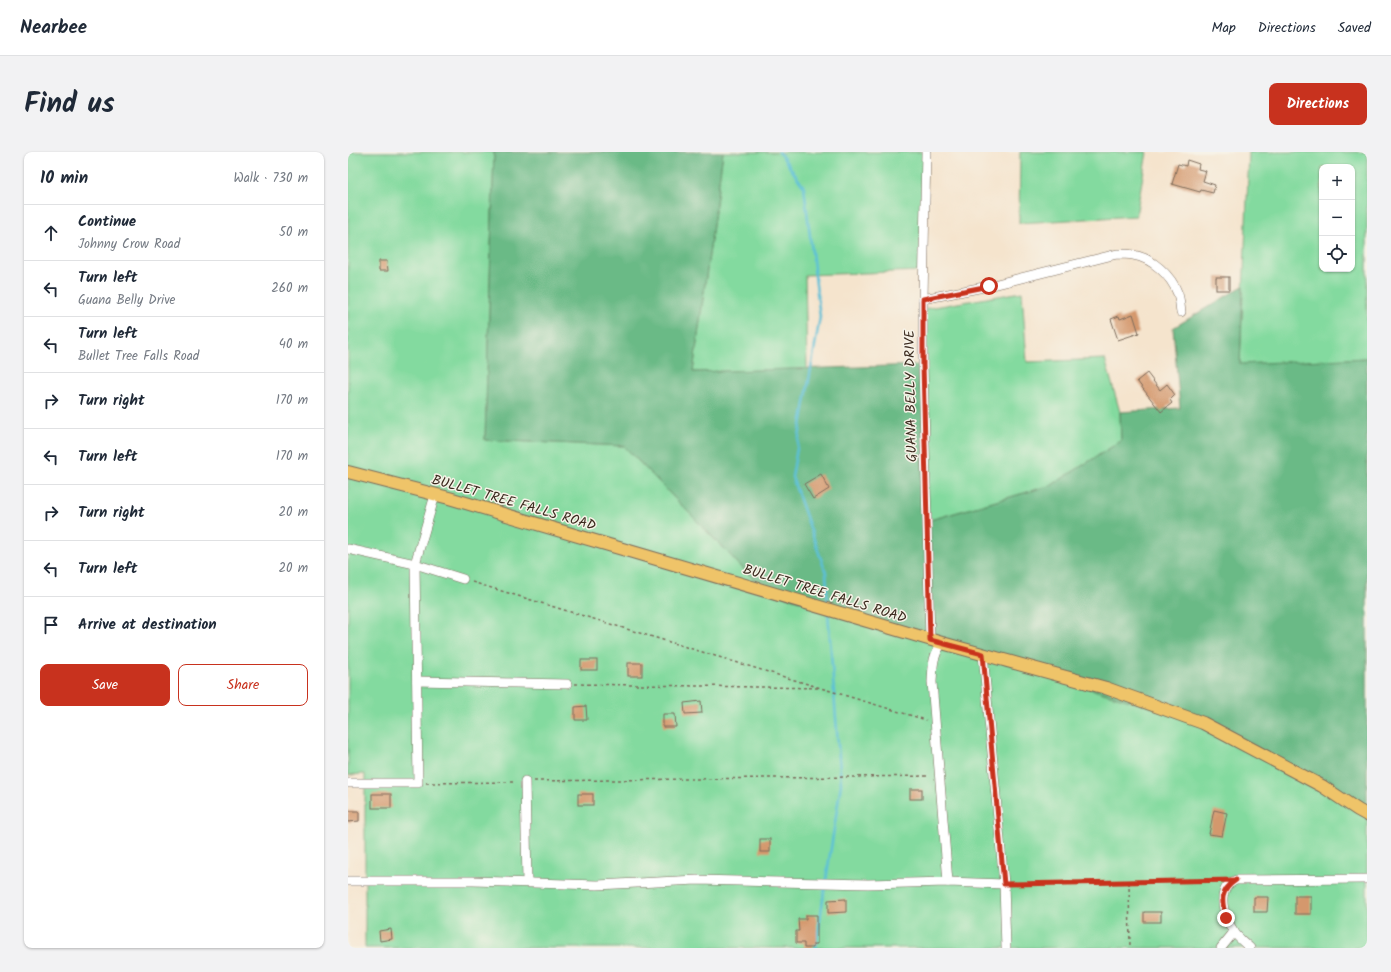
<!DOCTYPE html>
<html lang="en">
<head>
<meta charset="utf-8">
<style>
	:root { --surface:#fff; --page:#f2f2f3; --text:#1f2937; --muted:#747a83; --line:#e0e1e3; --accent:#c8321e }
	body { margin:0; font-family:Kalam,sans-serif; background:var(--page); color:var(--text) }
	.controls { position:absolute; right:12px; top:12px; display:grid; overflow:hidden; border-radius:8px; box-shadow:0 1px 3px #0004 }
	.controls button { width:36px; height:36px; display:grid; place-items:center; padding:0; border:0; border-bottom:1px solid var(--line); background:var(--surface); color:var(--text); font:20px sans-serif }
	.stop { position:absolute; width:12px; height:12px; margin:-9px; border:3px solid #c8321e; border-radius:50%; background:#fff }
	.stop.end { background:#c8321e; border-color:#fff; box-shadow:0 1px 4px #0008 }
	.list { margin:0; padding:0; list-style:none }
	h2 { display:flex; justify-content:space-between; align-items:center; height:52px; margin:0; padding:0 16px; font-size:17px }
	h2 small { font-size:13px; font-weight:400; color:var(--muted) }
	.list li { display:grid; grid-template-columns:26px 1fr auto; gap:12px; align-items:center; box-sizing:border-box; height:56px; padding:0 16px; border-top:1px solid var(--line) }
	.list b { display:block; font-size:15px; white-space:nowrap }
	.list p { margin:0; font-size:13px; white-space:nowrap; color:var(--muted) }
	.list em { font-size:13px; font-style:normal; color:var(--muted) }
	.actions { display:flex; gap:8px; padding:12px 16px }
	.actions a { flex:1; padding:9px 0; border:1px solid var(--accent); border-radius:8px; text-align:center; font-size:14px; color:var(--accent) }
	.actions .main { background:var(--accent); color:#fff }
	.icon { flex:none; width:22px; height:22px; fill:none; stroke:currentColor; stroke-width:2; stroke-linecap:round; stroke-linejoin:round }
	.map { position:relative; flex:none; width:1019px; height:796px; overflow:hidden; border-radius:8px }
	header { display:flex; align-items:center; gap:24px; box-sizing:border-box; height:56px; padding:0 20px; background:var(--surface); border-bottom:1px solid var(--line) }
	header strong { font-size:19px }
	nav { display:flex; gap:22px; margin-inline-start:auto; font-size:14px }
	.intro { display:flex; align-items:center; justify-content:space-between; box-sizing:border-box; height:96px; padding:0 24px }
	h1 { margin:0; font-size:28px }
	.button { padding:10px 18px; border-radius:8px; background:var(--accent); color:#fff; font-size:14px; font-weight:700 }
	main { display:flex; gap:24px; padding:0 24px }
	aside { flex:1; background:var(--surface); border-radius:8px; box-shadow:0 1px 3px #0004 }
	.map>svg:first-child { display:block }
	.green { fill:#83da9f; stroke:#5f825e; fill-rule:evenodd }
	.forest { fill:#6aba86; stroke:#527252 }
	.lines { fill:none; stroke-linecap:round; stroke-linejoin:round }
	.stream { stroke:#5bc0d8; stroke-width:2.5 }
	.building { fill:#d4986d }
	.minor-casing { stroke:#7c6b5b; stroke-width:10 }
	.major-casing { stroke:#7c6b5b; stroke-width:14 }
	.path { stroke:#7c6b5b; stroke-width:1.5; stroke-dasharray:3 3; stroke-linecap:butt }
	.minor { stroke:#fff; stroke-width:9 }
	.major { stroke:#efc469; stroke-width:12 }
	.route { stroke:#c8321e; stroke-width:5 }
	.labels { text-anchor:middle; stroke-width:3; stroke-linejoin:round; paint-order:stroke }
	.street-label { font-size:14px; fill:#3b2a1e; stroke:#f7f3e8 }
</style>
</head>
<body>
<header>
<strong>Nearbee</strong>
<nav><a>Map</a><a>Directions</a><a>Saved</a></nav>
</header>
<div class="intro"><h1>Find us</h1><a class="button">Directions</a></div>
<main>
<aside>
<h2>10 min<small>Walk · 730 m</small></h2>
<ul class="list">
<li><svg class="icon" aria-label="ahead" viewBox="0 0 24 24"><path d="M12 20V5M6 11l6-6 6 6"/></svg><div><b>Continue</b><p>Johnny Crow Road</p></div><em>50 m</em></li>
<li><svg class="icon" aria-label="left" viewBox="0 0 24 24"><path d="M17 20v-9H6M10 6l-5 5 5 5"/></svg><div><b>Turn left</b><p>Guana Belly Drive</p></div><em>260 m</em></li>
<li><svg class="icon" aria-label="left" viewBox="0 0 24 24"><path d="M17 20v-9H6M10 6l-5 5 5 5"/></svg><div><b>Turn left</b><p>Bullet Tree Falls Road</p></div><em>40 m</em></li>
<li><svg class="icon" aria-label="right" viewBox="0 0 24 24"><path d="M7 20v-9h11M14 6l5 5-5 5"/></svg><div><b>Turn right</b></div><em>170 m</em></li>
<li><svg class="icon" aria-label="left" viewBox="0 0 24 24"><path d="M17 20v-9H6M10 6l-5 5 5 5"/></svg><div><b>Turn left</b></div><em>170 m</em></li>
<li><svg class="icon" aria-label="right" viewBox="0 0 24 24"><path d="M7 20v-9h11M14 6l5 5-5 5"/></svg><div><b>Turn right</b></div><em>20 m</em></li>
<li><svg class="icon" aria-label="left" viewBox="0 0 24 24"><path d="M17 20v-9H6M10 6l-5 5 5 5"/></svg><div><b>Turn left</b></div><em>20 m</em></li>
<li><svg class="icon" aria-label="arrive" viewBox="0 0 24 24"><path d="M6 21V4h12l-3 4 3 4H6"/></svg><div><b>Arrive at destination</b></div></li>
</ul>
<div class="actions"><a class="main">Save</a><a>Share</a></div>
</aside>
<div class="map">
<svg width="1019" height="796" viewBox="0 0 1019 796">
	<rect width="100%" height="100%" fill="#f7f3e8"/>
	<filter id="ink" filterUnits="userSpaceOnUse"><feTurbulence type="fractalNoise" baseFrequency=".025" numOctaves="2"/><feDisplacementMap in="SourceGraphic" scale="8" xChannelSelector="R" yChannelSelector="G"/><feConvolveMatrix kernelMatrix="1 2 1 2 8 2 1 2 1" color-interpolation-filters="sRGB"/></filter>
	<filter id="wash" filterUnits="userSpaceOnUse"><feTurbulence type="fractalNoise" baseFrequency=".012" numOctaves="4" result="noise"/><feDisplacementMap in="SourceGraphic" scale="16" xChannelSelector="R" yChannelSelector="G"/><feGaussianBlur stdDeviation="0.9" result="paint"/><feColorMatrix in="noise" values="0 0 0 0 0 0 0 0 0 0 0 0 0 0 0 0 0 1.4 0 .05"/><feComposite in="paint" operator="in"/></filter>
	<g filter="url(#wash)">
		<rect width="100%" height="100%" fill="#f5e4cd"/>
		<!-- green -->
		<g class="green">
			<path d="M0,0H146L137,288L276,294L416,438L855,571L1019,663V796H17V622L0,623Z"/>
			<path d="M375,0H578L575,119L457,123L459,217L345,220Z"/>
			<path d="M672,0H799L788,64L671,71Z"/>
			<path d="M901,0H1019V206L892,213ZM974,15H1004V117H974Z"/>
			<path d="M674,140L679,210L757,207L772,260L773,289L704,333L579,369L575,157Z"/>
		</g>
		<!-- forest -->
		<path class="forest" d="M146,0H375L345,220L575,213L579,369L704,333L773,289L772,260L832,256L825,176L895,134L892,212L1019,206V663L855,571L416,438L276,294L137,288Z"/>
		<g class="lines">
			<!-- stream -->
			<g class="stream">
				<path d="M431,0L456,35L472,165L444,325L478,421L480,454"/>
				<path d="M478,728L493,632L480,461"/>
				<path d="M468,796L477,733"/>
			</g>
		</g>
		<g id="blocks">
			<!-- building -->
			<g class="building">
				<path d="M839,8L851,12L850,17L858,19L855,29L867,33L865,41L853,38L852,40L824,32L830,12L838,14Z"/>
				<path d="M31,109H39L40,119H31Z"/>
				<rect x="868" y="125" width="13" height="13"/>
				<path d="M785,162L791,181L770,188L763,167L771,164L772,167Z"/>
				<path d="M799,221L812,238L819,232L827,243L822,248L824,251L813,260L789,229Z"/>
				<path d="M473,322L481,337L465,347L456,332Z"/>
				<rect x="233" y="508" width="16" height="10"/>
				<rect x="280" y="511" width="14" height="13"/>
				<path d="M353,549L354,561L337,562L336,551Z"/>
				<path d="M238,554L239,568H227V555Z"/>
				<path d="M315,562H327L328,575H315Z"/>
				<rect x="562" y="637" width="12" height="10"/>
				<rect x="24" y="642" width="19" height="14"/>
				<rect x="230" y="642" width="15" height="11"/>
				<path d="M866,658L879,661L874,684L861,682Z"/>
				<path d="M0,659H11V669L0,670Z"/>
				<rect x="412" y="687" width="10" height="13"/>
				<rect x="947" y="744" width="16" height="18"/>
				<path d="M906,745H920L919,760H906Z"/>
				<path d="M498,747V760L480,761V748Z"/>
				<rect x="796" y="760" width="17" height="10"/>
				<path d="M458,763H469V792H465V796H456V791H448V779H451L450,767H458Z"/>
				<path d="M43,777L44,787L32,789L31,779Z"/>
			</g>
		</g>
	</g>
	<g filter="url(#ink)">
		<use href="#blocks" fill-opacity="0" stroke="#7c6b5b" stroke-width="1"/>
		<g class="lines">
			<defs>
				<g id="minor">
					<path d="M578,0L575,147V213L582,488"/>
					<path d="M575,147L641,134L769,102C774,102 779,102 785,103C804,106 823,123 830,142C832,148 832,154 833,160"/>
					<path d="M0,397L67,412L115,427"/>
					<path d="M594,491C584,505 585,514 584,530L600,730"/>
					<path d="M635,502L656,732L658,796"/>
					<path d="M69,529L219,532"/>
					<path d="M177,629L179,730"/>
					<path d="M0,631H70L67,412L87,343"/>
					<path d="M0,729H125L249,733L349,728L520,732L600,730L656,732"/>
					<path d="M873,796L886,780"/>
					<path d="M902,796C897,791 890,786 886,780C878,768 869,746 880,733C882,731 886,729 888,728L1019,727"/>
				</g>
				<path id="major" d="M0,320L101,346L594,491L758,536L855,571L974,634L1010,658L1019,663"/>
			</defs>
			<!-- minor casing -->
			<use href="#minor" class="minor-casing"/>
			<!-- major casing -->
			<use href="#major" class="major-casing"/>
			<!-- path -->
			<g class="path">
				<path d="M124,430L578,568"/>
				<path d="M227,532L473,536"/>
				<path d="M186,629L582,624"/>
				<path d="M78,631L168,630"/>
				<path d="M781,730L782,796"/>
				<path d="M665,732L872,728"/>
			</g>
			<!-- minor -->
			<use href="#minor" class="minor"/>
			<!-- major -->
			<use href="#major" class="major"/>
		</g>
	</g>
	<g class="lines" filter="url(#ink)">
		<!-- route -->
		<path class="route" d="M641,134L575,147V213L582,488L635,502L656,732L888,728C872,739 873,748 878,766"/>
	</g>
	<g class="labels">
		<!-- street labels -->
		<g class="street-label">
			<text transform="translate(562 244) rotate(-91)" y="5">GUANA BELLY DRIVE</text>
			<text transform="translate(166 350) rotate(16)" y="5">BULLET TREE FALLS ROAD</text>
			<text transform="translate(477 441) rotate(17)" y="5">BULLET TREE FALLS ROAD</text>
		</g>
	</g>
</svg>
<div class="controls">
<button>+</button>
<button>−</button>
<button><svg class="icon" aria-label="locate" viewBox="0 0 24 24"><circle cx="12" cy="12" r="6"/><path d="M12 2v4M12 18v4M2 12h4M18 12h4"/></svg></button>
</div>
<div class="stop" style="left:641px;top:134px"></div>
<div class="stop end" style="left:878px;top:766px"></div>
</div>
</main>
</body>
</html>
